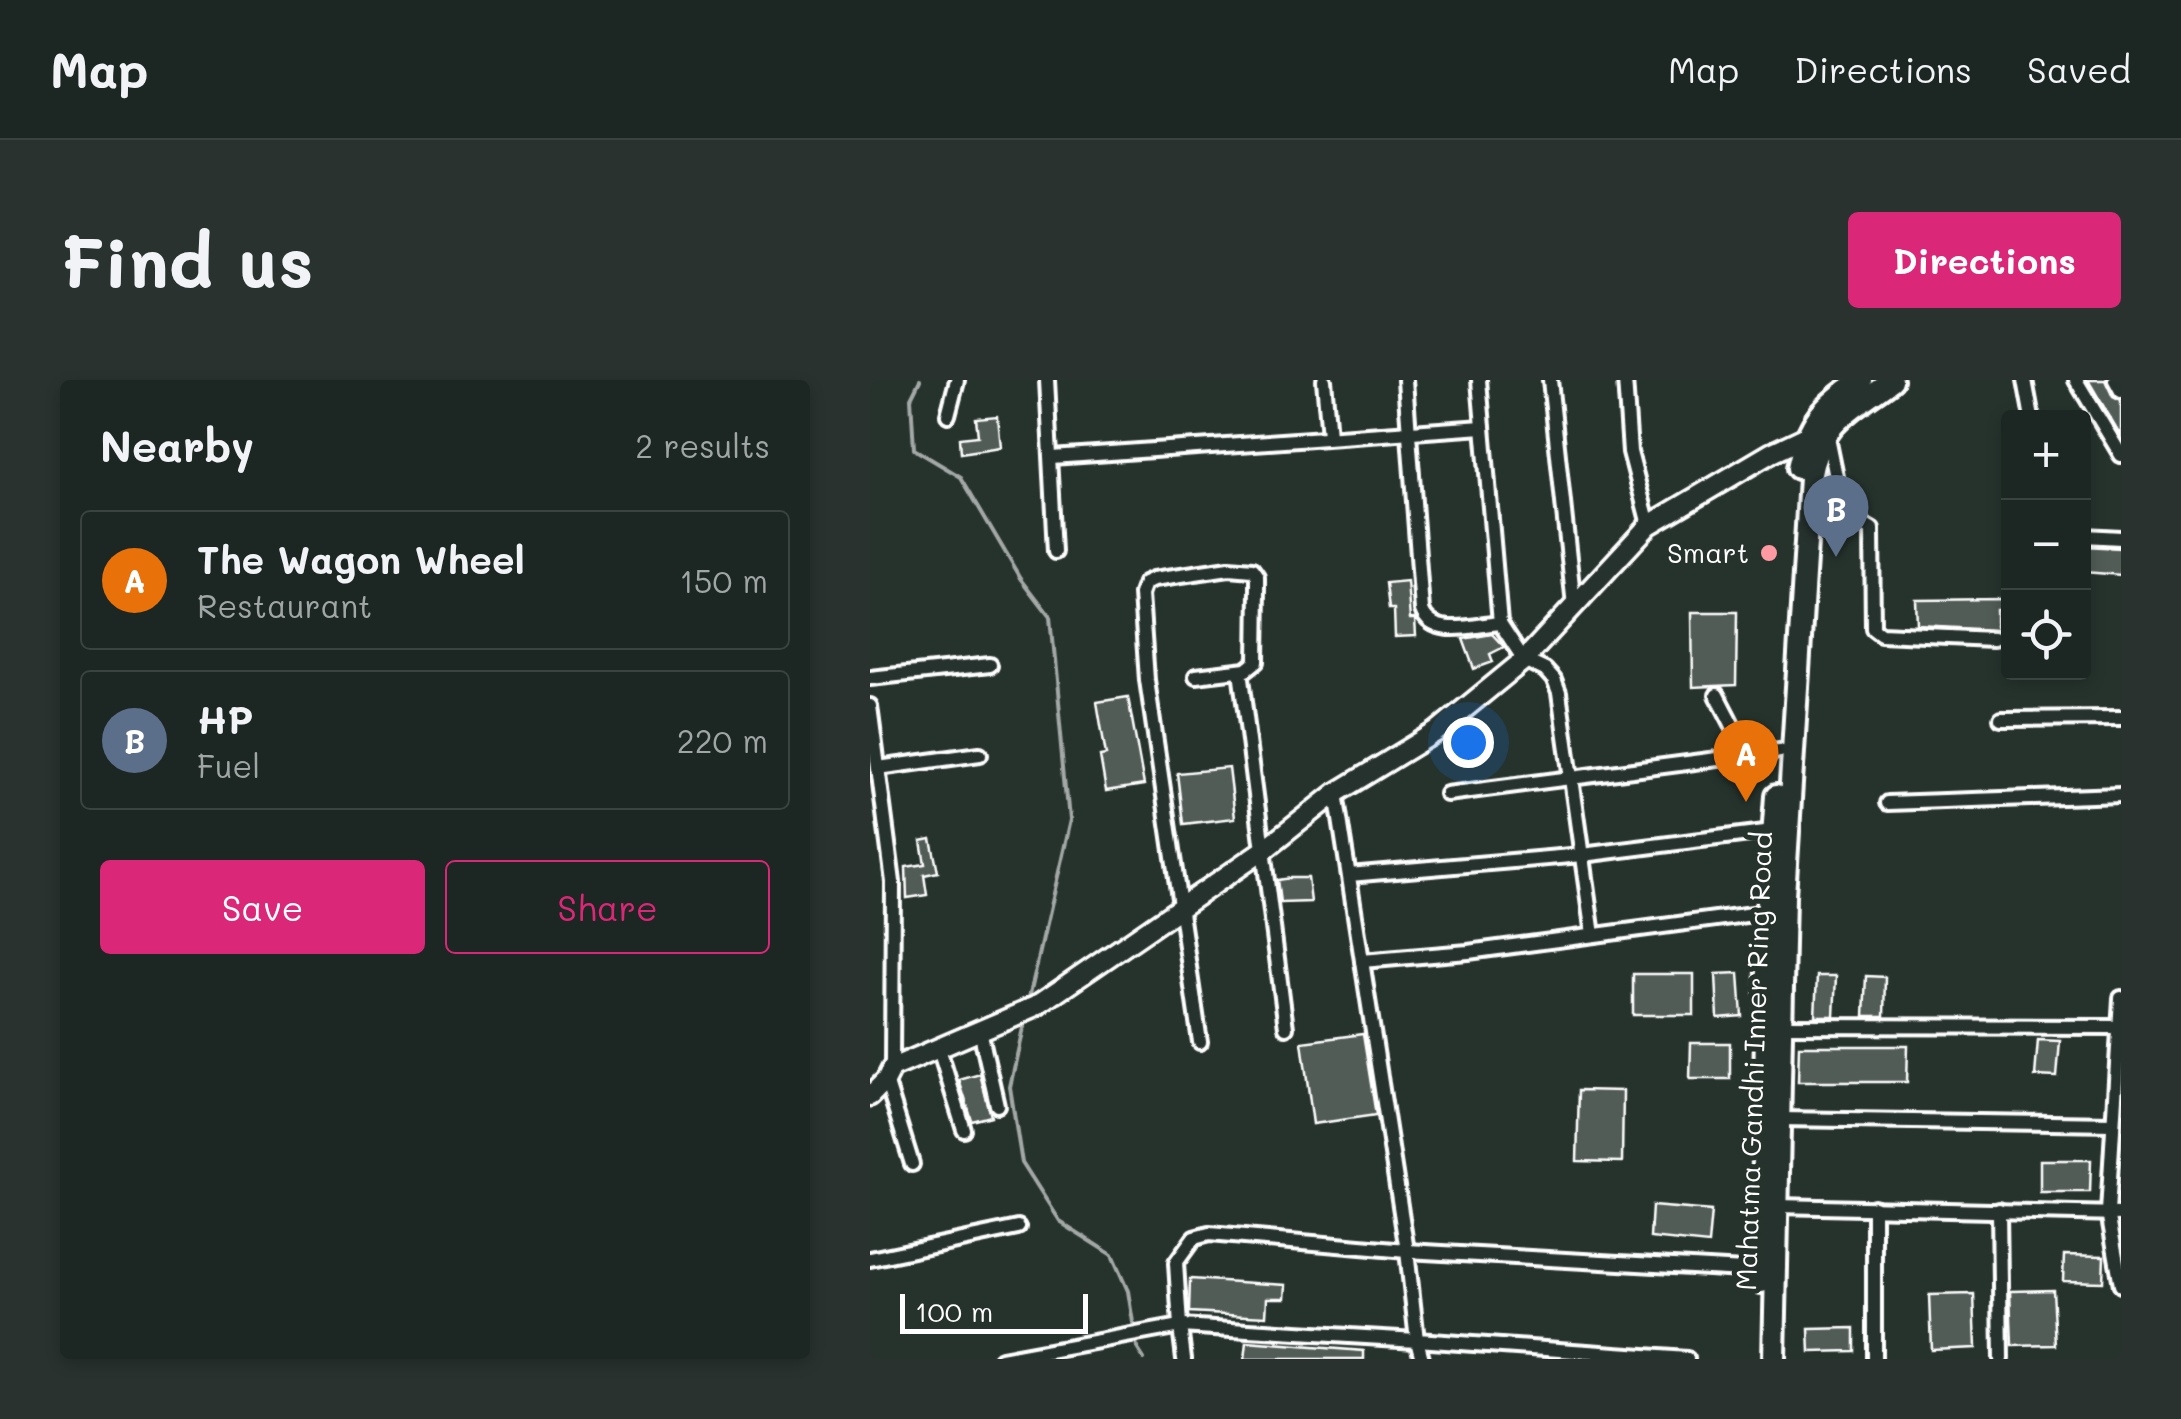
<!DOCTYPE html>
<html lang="en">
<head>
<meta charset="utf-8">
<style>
	:root { --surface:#1c2622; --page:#29322f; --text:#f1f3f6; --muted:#a0a5a5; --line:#3a4340; --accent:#db2777 }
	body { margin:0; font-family:Mali,sans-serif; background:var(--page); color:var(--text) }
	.controls { position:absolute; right:30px; top:30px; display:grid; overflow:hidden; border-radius:10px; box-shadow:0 5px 15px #0003 }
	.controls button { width:90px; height:90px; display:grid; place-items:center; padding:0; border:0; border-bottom:2px solid var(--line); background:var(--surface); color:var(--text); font:50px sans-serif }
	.scale { position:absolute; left:30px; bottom:25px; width:188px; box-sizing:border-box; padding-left:10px; border:5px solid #fff; border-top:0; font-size:28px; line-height:35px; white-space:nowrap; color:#fff; -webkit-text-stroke:8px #26332d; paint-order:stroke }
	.you { position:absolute; left:598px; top:362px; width:35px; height:35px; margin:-25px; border:8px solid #fff; border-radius:50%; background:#1a73e8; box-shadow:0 0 0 15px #1a73e833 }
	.badge { display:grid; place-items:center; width:65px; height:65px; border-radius:50%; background:var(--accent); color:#fff; font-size:32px; font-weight:700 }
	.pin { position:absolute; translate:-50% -82px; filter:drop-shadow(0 2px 5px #0008) }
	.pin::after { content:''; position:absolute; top:52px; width:35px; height:30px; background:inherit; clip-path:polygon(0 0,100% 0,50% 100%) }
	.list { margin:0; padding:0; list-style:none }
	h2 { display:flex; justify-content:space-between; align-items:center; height:130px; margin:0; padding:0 40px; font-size:42px }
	h2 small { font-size:32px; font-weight:400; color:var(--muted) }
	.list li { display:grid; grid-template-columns:65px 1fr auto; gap:30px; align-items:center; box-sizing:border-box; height:140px; margin:0 20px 20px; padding:0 20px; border:2px solid var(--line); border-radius:10px }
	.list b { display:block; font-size:38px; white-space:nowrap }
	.list p { margin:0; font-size:32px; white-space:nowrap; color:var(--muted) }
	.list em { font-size:32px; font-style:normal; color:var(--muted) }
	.actions { display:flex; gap:20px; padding:30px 40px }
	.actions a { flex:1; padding:22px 0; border:2px solid var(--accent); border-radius:10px; text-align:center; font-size:35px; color:var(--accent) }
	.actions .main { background:var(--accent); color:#fff }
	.icon { flex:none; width:55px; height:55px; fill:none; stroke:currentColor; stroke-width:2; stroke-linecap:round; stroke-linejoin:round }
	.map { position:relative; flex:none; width:1251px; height:979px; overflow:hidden; border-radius:10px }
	header { display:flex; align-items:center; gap:60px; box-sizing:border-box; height:140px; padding:0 50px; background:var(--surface); border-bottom:2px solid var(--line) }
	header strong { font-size:48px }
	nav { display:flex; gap:55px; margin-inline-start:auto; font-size:35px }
	.intro { display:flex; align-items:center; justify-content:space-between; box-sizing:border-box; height:240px; padding:0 60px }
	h1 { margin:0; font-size:70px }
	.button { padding:25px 45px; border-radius:10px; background:var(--accent); color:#fff; font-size:35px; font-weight:700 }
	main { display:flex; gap:60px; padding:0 60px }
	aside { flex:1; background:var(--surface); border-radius:10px; box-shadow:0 5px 15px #0003 }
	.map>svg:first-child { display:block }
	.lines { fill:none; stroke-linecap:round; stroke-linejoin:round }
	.stream { stroke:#a4a9a7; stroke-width:4 }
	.building { fill:#515c57; stroke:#fff; stroke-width:2.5 }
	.street-casing { stroke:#fff; stroke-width:20 }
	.secondary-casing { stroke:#fff; stroke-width:25 }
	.primary-casing { stroke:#fff; stroke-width:28 }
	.street { stroke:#26332d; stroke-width:12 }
	.secondary { stroke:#26332d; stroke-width:18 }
	.primary { stroke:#26332d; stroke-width:20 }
	.poi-dot { fill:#ff9aa2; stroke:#26332d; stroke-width:4 }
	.labels { text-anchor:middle; stroke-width:10; stroke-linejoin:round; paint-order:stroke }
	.poi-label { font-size:28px; fill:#fff; stroke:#26332d; text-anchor:end }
	.street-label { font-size:28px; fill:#fff; stroke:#26332d }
</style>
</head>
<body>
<header>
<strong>Map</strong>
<nav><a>Map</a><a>Directions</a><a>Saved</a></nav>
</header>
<div class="intro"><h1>Find us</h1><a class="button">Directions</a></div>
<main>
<aside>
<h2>Nearby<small>2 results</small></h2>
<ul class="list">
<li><span class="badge" style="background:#e8710a">A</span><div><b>The Wagon Wheel</b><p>Restaurant</p></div><em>150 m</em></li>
<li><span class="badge" style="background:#5c6f8a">B</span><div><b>HP</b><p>Fuel</p></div><em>220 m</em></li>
</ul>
<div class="actions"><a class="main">Save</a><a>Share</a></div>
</aside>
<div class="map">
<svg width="1251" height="979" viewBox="0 0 1251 979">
	<rect width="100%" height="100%" fill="#26332d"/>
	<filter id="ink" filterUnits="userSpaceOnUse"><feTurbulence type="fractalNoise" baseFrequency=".01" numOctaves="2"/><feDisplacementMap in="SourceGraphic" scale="20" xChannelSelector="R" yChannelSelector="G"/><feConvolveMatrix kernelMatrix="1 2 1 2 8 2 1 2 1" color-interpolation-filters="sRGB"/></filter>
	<g filter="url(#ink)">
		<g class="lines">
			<!-- stream -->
			<g class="stream">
				<path d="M50,0L41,18L44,69L91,97L151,199L180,237L199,440L157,624"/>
				<path d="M154,638L139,706L151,783L188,841L242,875L258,911L267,968L274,979"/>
			</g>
		</g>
		<!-- building -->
		<g class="building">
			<path d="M1218,0H1235L1243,17L1251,21V56Z"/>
			<path d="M127,36L130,67L91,73L90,58L108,56L106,38Z"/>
			<path d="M1214,166L1251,168V195L1214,192Z"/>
			<path d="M537,201L540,239H545L546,256L525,257L524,229H519L516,203Z"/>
			<path d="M1132,219V230H1126V250L1048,246L1047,220Z"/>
			<path d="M822,232H867L866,305L823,307Z"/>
			<path d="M622,254L634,267L620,274L623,282L604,289L593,259Z"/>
			<path d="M258,317L274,405L236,411L230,376L236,375L227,322Z"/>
			<path d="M359,388L365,438L313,444L307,393Z"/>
			<path d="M61,459L68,492L54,495L57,515L37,518L36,487L55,484L51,461Z"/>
			<path d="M420,498H438L441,522L410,523L407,500Z"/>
			<path d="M869,593L872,636L848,638L846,594Z"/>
			<rect x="763" y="594" width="61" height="41"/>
			<path d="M947,596H966L964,636H945Z"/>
			<path d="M996,596L1015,597L1014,636H994Z"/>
			<path d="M493,654L506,735L443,744L432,662Z"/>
			<path d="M1168,660L1190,661L1187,697L1165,696Z"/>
			<path d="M821,663H860V699H820Z"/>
			<path d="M929,666H1038L1037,702H928Z"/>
			<path d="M110,694L121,736L102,741L89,700Z"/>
			<path d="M709,710L753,711L752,782L707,781Z"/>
			<path d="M1170,780H1221L1220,812H1170Z"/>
			<path d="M782,826L841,831L838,864L780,858Z"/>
			<path d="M1194,875L1234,876L1233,902L1193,901Z"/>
			<path d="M320,899L417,905L416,918H398L397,936L319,932Z"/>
			<path d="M1183,910L1186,965L1142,966L1140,911Z"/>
			<path d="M1104,914L1106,968L1061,970L1059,915Z"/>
			<path d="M984,948V971L940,972L939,949Z"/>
			<path d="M377,962L494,971V979H375Z"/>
		</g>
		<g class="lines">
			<defs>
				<g id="street">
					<path d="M177,0L186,171"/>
					<path d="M454,0L459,56"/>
					<path d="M535,0L552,230C562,259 605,245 630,243"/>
					<path d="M609,0L630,243L654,280L675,290L684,300L689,313L723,555"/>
					<path d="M680,0L704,226"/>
					<path d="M755,0L760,72L779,145"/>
					<path d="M1155,0L1162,38"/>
					<path d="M1206,0L1251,75"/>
					<path d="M1245,0L1251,11"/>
					<path d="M78,35L87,0"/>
					<path d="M957,53L972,126L980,136L1002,149L1003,248L1011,254L1123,259"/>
					<path d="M183,77L613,47"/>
					<path d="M1214,156L1251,158"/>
					<path d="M370,291L416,648"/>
					<path d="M326,296L376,290L386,282L387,208V197L382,190L359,188L284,199L275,203L271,214L277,300L330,662"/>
					<path d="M0,298L120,285"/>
					<path d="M847,315L878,375"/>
					<path d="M0,326L23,502L22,688"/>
					<path d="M1131,339L1251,338"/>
					<path d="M8,388L110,374"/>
					<path d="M466,413L537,871L547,960L817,979"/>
					<path d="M577,414L910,371"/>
					<path d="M1017,423L1251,415"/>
					<path d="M479,495L712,475L903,451"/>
					<path d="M492,581L598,572L898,532"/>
					<path d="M1251,618L1238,832L1251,905"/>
					<path d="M911,646L1249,647"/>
					<path d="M110,650L127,725"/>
					<path d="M68,666L94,750"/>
					<path d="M16,700L42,784"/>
					<path d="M910,739L1243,744"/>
					<path d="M907,826L1251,834"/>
					<path d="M1129,830L1131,979"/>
					<path d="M0,879L149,848"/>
					<path d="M131,979L310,946L306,883L324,858L339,854L537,871L892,891"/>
					<path d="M314,979L310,946L547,960L552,979"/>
					<path d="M1004,979V827"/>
				</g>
				<path id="secondary" d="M0,716L16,700L22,688L167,626L394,470L466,413L566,352L654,280L779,145L901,73L935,57H947"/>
				<g id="primary">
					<path d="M928,88C938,41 952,27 991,0"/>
					<path d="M892,902L898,523L906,416"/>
					<path d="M904,979L914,516L940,98C949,43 980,31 1021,0"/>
				</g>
			</defs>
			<!-- street casing -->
			<use href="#street" class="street-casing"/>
			<!-- secondary casing -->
			<use href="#secondary" class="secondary-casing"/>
			<!-- primary casing -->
			<use href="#primary" class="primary-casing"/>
			<!-- street -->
			<use href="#street" class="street"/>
			<!-- secondary -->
			<use href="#secondary" class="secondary"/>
			<!-- primary -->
			<use href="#primary" class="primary"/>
		</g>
	</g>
	<!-- markers -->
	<circle class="poi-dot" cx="899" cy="173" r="10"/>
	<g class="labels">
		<!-- poi labels -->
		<g class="poi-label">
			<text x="879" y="183">Smart</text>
		</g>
		<!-- street labels -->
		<g class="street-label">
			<text transform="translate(884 681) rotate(-88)" y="10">Mahatma Gandhi Inner Ring Road</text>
		</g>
	</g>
</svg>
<div class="controls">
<button>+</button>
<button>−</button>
<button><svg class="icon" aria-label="locate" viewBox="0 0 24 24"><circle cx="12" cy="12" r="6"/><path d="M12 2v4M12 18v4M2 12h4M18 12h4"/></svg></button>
</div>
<div class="scale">100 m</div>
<div class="you"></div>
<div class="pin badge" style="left:876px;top:422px;background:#e8710a">A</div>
<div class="pin badge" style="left:966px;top:177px;background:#5c6f8a">B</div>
</div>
</main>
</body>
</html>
